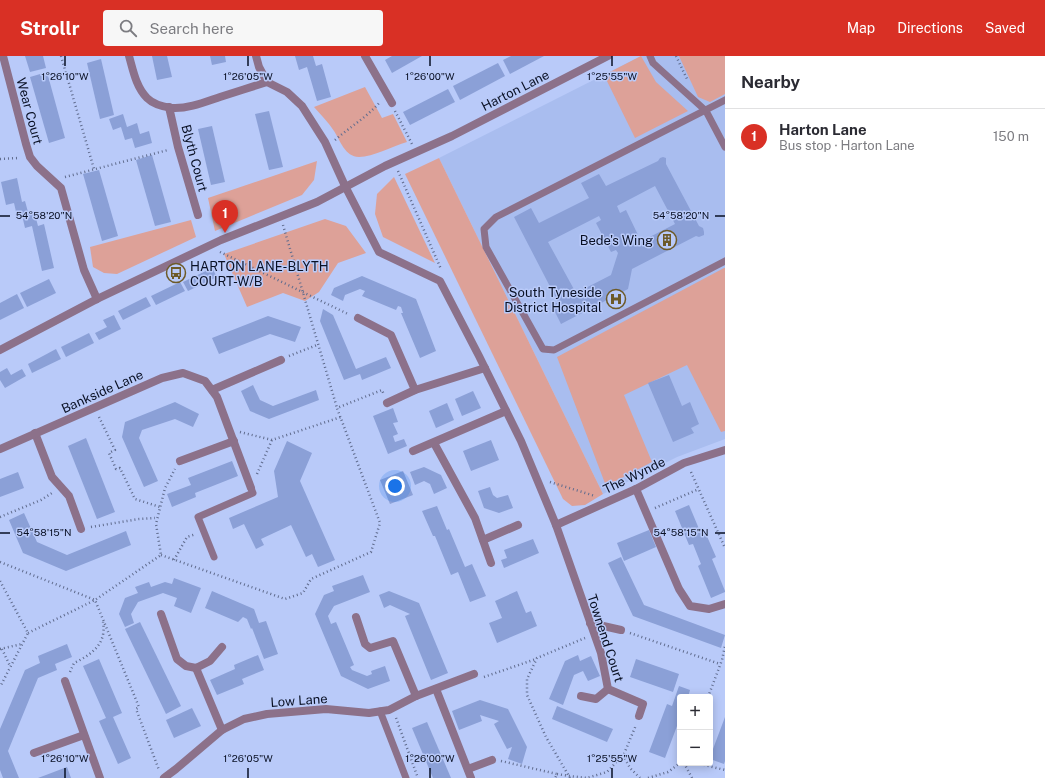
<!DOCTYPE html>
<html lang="en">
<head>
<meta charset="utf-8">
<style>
	:root { --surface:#fff; --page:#f7f7f7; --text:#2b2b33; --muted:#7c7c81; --line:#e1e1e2; --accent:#d93025 }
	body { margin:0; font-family:"Public Sans",sans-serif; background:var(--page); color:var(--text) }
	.controls { position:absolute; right:12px; bottom:12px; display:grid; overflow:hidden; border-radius:4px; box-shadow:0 2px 10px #0003 }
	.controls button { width:36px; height:36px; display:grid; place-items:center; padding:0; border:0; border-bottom:1px solid var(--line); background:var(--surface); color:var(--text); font:20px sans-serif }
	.you { position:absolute; left:395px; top:430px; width:14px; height:14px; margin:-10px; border:3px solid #fff; border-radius:50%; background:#1a73e8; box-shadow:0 0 0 6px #1a73e833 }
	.badge { display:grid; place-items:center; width:26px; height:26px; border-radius:50%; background:var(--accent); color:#fff; font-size:13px; font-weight:700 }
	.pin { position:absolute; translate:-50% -33px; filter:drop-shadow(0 1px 2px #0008) }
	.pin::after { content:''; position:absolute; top:21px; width:14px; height:12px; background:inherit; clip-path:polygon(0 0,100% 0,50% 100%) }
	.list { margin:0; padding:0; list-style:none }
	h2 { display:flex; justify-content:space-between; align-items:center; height:52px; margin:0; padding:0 16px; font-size:17px }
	h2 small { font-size:13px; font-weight:400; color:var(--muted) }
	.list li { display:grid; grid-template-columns:26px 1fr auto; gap:12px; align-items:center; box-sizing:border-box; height:56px; padding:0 16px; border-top:1px solid var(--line) }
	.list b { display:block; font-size:15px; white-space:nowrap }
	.list p { margin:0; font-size:13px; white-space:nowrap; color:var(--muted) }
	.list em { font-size:13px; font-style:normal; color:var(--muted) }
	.icon { flex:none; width:22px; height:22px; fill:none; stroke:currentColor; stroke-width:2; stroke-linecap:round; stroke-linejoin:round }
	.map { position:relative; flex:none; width:725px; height:722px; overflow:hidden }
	header { display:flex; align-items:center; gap:24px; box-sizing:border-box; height:56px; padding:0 20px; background:var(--accent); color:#fff }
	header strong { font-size:19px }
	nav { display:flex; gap:22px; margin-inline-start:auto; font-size:14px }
	.search { width:280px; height:36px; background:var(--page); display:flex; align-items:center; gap:10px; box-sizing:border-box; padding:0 14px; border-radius:4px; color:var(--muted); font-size:15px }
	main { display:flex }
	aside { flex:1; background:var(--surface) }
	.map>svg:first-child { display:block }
	.built { fill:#a9bdef }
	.green { fill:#dda198 }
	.building { fill:#8ba0d7; fill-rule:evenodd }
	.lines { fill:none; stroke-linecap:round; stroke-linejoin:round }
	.path { stroke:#606c8e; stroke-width:2.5; stroke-dasharray:1 3; stroke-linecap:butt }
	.service { stroke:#8c718a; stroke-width:7 }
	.minor { stroke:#8c718a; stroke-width:8 }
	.tertiary { stroke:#8c718a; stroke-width:8 }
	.ticks { fill:none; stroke:#091024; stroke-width:1.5 }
	.labels { text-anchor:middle; stroke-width:3; stroke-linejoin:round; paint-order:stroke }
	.street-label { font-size:13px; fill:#091024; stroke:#b9caf9 }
	.poi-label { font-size:13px; fill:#091024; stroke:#b9caf9; text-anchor:end }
	.ticks-label { font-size:10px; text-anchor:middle; fill:#091024; stroke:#b9caf9; stroke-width:3; stroke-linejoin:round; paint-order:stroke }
</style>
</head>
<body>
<header>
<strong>Strollr</strong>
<div class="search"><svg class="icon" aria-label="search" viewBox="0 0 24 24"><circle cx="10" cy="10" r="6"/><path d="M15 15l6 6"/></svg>Search here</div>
<nav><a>Map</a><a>Directions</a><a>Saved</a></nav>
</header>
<main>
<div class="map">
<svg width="725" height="722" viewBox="0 0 725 722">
	<rect width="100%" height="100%" fill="#b9caf9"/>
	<!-- built -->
	<path class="built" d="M641,0H725V383L677,401L603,438L439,102Z"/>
	<!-- green -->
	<g class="green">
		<path d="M641,0L656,26L688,55L635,82L604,19Z"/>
		<path d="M679,0H725V38L710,46L698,41Z"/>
		<path d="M365,31L382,62L393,58L407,86C393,90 373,101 359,101C345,101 340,84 334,75C329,67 321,59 314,51Z"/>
		<path d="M439,102L603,438L585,449L572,450L563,443L405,118Z"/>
		<path d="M317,105L314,124L302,139L215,175L208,142Z"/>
		<path d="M394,121L435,207L383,181L375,158L377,138Z"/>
		<path d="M325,163L346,170L366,197L338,207L319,236L305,245L283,237L247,251L224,198Z"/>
		<path d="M191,164L196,181L117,218L104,217L93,211L90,191Z"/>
		<path d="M724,212H725V375L721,376L687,309L624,339L652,406L606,430L557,301Z"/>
	</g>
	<!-- building -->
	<g class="building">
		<path d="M25,0H43L46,12L30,16Z"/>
		<path d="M152,0H167L172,21L157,24Z"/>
		<path d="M210,0H225L226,6L212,9Z"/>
		<path d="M295,0H313L316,10L322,8L331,41L317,45L307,11L299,14Z"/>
		<path d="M392,0H422L392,17L385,4Z"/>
		<path d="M511,0H544L510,18L503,4Z"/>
		<path d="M101,3L114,59L100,63L87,7Z"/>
		<path d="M498,7L505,20L460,44L453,30Z"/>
		<path d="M47,16L65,82L49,87L30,21Z"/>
		<path d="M448,33L455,46L410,69L403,56Z"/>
		<path d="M269,55L283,111L269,114L255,58Z"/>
		<path d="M123,58L127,71L137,67L140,78L149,75L152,87L135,92L132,82L125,84L121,71L113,74L109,63Z"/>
		<path d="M212,70L225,126L211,129L198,73Z"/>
		<path d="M152,99L171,166L155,170L136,104Z"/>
		<path d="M663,101L666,102V108L699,170L703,172L704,176V179L699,181L696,180L632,213L628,233L561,268L552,250L558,246L514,161L531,152L539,167L589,142L581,127L599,118L606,130L658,105L660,102ZM655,130L675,168L636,188L634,182L638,179L626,154L620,157L617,150ZM599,160L601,164L596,167L611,196L616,194L618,197L611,219L576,237L548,186Z"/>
		<path d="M99,114L118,180L102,185L83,118Z"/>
		<path d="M17,122L22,146L25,145L28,156L34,155L38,170L44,168L54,212L42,215L32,170L25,172L22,159L17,160L14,147L6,149L1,126Z"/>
		<path d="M212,212L217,221L188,235L183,226Z"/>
		<path d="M362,220L416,243L436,295L420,302L401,257H403L401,251L398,250L396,254L362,240L365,235L360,233L345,239L343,245L331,239L334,232Z"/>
		<path d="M49,223L56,237L27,251L20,237Z"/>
		<path d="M180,226L185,235L156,249L151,240Z"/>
		<path d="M17,238L24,252L0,264V247Z"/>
		<path d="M146,241L151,250L123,264L118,255Z"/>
		<path d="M323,253L333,259L356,313L386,301L391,312L362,324L360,318L344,324L320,265Z"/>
		<path d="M114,259L121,273L99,284L95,277L107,271L103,264Z"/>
		<path d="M268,260L301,271L295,286L270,278L219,298L212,282Z"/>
		<path d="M89,277L94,287L66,301L61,291Z"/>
		<path d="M56,293L61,303L32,317L28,308Z"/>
		<path d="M7,312L11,319L22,313L26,320L5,332L0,324V316Z"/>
		<path d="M669,319L682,350L690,346L699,368L691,372L694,377L673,386L648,327Z"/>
		<path d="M253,329L260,344L273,350L316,334L319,344L269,363L250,355L241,335Z"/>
		<path d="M473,335L481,352L462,360L455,343Z"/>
		<path d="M175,346L199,358L193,371L175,363L142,374L139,382L158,425L144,431L122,381L125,366Z"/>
		<path d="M447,347L454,364L436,372L429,355Z"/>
		<path d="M393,352L398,366L393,367L398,378L393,380L395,386L404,383L407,390L388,398L373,360Z"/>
		<path d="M86,382L115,456L97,463L68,390Z"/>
		<path d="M491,384L499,404L471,415L463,395Z"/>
		<path d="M287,385L312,397L300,425L335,504L318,511L312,498L306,501L291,469L261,483L264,489L256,493L244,468L233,473L229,462L278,441L274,415Z"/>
		<path d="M232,405L238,420L195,437L196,441L172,451L167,438L191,429L188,422Z"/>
		<path d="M424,411L441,419L447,432L434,438L430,428L424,425L415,429L410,416Z"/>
		<path d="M403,415L413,439L390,448L380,424Z"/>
		<path d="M18,416L24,432L0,441V423Z"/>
		<path d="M490,431L493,439L497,442L508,439L513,452L499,457L484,452L478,435Z"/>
		<path d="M689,449L702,480L706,478L716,501L712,503L725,535V536L711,542L698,510L701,508L693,488L689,489L675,455Z"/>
		<path d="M437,450L447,474L449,473L465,511L472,508L486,540L470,546L458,516L451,519L435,480H433L422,455Z"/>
		<path d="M24,457L37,486L67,499L126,475L131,489L66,515L23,497L9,464Z"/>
		<path d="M649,474L656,491L624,505L617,487Z"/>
		<path d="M533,483L539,497L504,512L501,504L507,502L504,494Z"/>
		<path d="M621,501L644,549L725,579L721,592L633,560L608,507Z"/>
		<path d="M363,519L370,536L334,550L328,560L331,568L336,566L354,609L350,611L352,614L367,620L372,618L371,615L385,610L390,625L368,633L341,620L315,558L324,539L334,535L332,530Z"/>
		<path d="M174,522L201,532L191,557L174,550L177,542L163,537L138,546L131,558L134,567L125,571L119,558L125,542L138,537L135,531L149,526L151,531L165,526L172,528Z"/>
		<path d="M212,535L254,553L259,567L266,565L278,598L264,603L252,572L251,573L247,563L243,561L238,566L205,552Z"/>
		<path d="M389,535L419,547L448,617L431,624L405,560L410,558L390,549L384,552L379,539Z"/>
		<path d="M517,535L526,557L531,555L537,570L497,587L489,567L502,562L495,545Z"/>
		<path d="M140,566L181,650L166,658L125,573Z"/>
		<path d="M67,588L72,601L55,608L57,614L38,622L8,695L19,722H3L0,714V673L25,614L40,607L38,600Z"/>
		<path d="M258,599L264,614L242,623L244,628L217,639L210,624L235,613L234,609Z"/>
		<path d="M578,599L580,605L591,600L600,620L588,625L583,615L574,619L563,649L549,643L565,605Z"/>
		<path d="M99,603L122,657L113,661L131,702L118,708L99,665L106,662L83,610Z"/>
		<path d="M636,603L679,618L673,636L630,621Z"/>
		<path d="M679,630L690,634L688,641H680V662L665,702L649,696L667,648L672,650Z"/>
		<path d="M480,644L508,653L527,691L522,708L508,703L512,691L507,693L494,668L499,665L480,659L482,665L459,674L452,655Z"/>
		<path d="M557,650L613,673L607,686L552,663Z"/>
		<path d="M192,652L201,670L174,682L166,664Z"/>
		<path d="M725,661V705L724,708L710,703V701Z"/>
		<path d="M427,666L451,722H433L412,672Z"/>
		<path d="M67,711L71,722H38Z"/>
	</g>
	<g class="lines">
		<!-- path -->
		<g class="path">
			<path d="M61,0L94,113"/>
			<path d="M676,0L687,23"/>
			<path d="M395,55L412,88"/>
			<path d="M335,84C350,71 367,61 380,46"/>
			<path d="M0,103L19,102"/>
			<path d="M398,115L441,213"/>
			<path d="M65,121L168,94"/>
			<path d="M283,169L337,352"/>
			<path d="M220,196L348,258"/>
			<path d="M289,300L317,289"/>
			<path d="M99,361L115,394L109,397L116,413L120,412L135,443L160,451"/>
			<path d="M240,376L272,384L341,361"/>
			<path d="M691,416L725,492"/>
			<path d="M257,418L272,384"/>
			<path d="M550,426L595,440"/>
			<path d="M655,452L699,433"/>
			<path d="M0,461L41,444L52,437"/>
			<path d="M91,471L139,463L155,462"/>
			<path d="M161,499L285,543L303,537L311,523L371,496L380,467L337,352L382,334L384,339"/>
			<path d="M174,504L187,481L196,478"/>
			<path d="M0,506L95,544L139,651L136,653L159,714"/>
			<path d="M0,525L28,577L0,631"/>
			<path d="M28,577L95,544L161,499L156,468L165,432L175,413"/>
			<path d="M630,577L720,608"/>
			<path d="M0,593L22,588"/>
			<path d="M2,593L10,610"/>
			<path d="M70,616L74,607C91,599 107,588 103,566"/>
			<path d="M484,621L536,603"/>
			<path d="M708,641L722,604L725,590"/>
			<path d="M396,662L418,722"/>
			<path d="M623,699L630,712L640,722"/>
			<path d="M501,705L557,718L555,722"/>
			<path d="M684,707L692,722"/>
			<path d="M696,707L725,714"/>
			<path d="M557,718L569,720L587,722L607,716L624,698L636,669"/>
			<path d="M570,722L546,681L527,639V623L537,602L585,582"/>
			<path d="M648,722L668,716L680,707"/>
		</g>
		<!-- service -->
		<g class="service">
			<path d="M650,0L653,7L706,55L725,91"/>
			<path d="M725,44L496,161L484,173L486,191L543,293L554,294L725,205"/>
			<path d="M214,501L198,461L253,437L251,432"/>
			<path d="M380,655L406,722"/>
		</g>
		<!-- minor -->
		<g class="minor">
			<path d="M3,0L26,88L30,101L37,110L61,132L84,214L97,243"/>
			<path d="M129,0C133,14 136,31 147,42C153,48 164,51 172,52C188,53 205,46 220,41C236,36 251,31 267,26"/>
			<path d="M256,0L259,11L267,26L287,36L302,50L325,86L345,130L379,196L440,225L479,300L521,385L556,469L601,597L608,633L643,648L639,660"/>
			<path d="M365,0L392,47"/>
			<path d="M169,51L178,91L198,159"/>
			<path d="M358,262L391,279L415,334"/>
			<path d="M212,334L281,304"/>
			<path d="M387,347L415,334L485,312"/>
			<path d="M35,377L52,421L69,440L81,473"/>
			<path d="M434,387L475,462L491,507"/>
			<path d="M0,393L162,322L183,317L205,325L217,341L251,432"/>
			<path d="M413,395L506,355"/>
			<path d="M180,405L234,385"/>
			<path d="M636,433L679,533L690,550L709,553L725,548"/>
			<path d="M556,469L636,433L684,407L725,394"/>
			<path d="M483,484L518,469"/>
			<path d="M161,558L177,603L186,610L196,612L210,605L222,591"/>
			<path d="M356,561L365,588L370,592L393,585L416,640"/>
			<path d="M590,567L621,574"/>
			<path d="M196,612L222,674"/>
			<path d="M65,625L100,722"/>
			<path d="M436,633L471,722"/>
			<path d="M581,640L596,643L608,633"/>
			<path d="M34,697L84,679"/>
			<path d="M468,713L492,704"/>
			<path d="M164,722L176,713L222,674L244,663L267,658L326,653L369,657L389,654L416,640L474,618"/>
		</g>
		<!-- tertiary -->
		<path class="tertiary" d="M0,294L97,243L221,184L317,146L385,110L452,80L608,0"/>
	</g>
	<!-- ticks -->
	<path class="ticks" d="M65,0V10M248,0V10M430,0V10M612,0V10M0,160H10M715,160H725M0,477H10M715,477H725M65,712V722M248,712V722M430,712V722M612,712V722"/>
	<!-- icons -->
	<defs>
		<symbol id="building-ring" viewBox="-11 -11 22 22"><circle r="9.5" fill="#b9caf9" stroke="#6d5a28" stroke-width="1.5"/><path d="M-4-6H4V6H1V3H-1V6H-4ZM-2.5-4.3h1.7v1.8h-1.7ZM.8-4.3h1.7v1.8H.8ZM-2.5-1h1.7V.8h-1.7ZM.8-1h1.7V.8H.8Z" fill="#6d5a28"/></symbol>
		<symbol id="bus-ring" viewBox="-11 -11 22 22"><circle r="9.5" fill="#b9caf9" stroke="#6d5a28" stroke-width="1.5"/><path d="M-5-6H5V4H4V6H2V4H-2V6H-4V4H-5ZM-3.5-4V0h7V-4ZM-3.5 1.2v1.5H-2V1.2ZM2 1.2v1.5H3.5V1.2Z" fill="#6d5a28"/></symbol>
		<symbol id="hospital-ring" viewBox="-11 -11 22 22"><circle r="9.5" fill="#b9caf9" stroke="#6d5a28" stroke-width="1.5"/><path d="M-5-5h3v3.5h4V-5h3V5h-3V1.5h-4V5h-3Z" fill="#6d5a28"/></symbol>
	</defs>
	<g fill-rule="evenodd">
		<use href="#building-ring" x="656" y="173" width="22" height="22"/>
		<use href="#bus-ring" x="165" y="206" width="22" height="22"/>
		<use href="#hospital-ring" x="605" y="232" width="22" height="22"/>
	</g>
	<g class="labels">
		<!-- street labels -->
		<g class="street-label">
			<text transform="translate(515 34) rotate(-27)" y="5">Harton Lane</text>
			<text transform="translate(30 55) rotate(75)" y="5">Wear Court</text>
			<text transform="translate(195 102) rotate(75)" y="5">Blyth Court</text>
			<text transform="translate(102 335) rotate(-24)" y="5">Bankside Lane</text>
			<text transform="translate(634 419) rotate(-26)" y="5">The Wynde</text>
			<text transform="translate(606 582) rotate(72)" y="5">Townend Court</text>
			<text transform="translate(299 644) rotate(-4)" y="5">Low Lane</text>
		</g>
		<!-- poi labels -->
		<g class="poi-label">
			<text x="653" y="189">Bede's Wing</text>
			<text x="190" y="215" text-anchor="start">HARTON LANE-BLYTH<tspan x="190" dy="15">COURT-W/B</tspan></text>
			<text x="602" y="241">South Tyneside<tspan x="602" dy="15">District Hospital</tspan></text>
		</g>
	</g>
	<g class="ticks-label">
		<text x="65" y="24">1°26'10"W</text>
		<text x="248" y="24">1°26'05"W</text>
		<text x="430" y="24">1°26'00"W</text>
		<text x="612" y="24">1°25'55"W</text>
		<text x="44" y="163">54°58'20"N</text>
		<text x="681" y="163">54°58'20"N</text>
		<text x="44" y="480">54°58'15"N</text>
		<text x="681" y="480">54°58'15"N</text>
		<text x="65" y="706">1°26'10"W</text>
		<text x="248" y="706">1°26'05"W</text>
		<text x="430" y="706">1°26'00"W</text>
		<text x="612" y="706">1°25'55"W</text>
	</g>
</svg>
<div class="controls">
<button>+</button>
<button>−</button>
</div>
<div class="you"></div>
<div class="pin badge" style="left:225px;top:177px">1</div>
</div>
<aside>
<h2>Nearby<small></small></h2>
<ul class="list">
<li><span class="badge">1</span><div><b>Harton Lane</b><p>Bus stop · Harton Lane</p></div><em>150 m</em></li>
</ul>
</aside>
</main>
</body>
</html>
